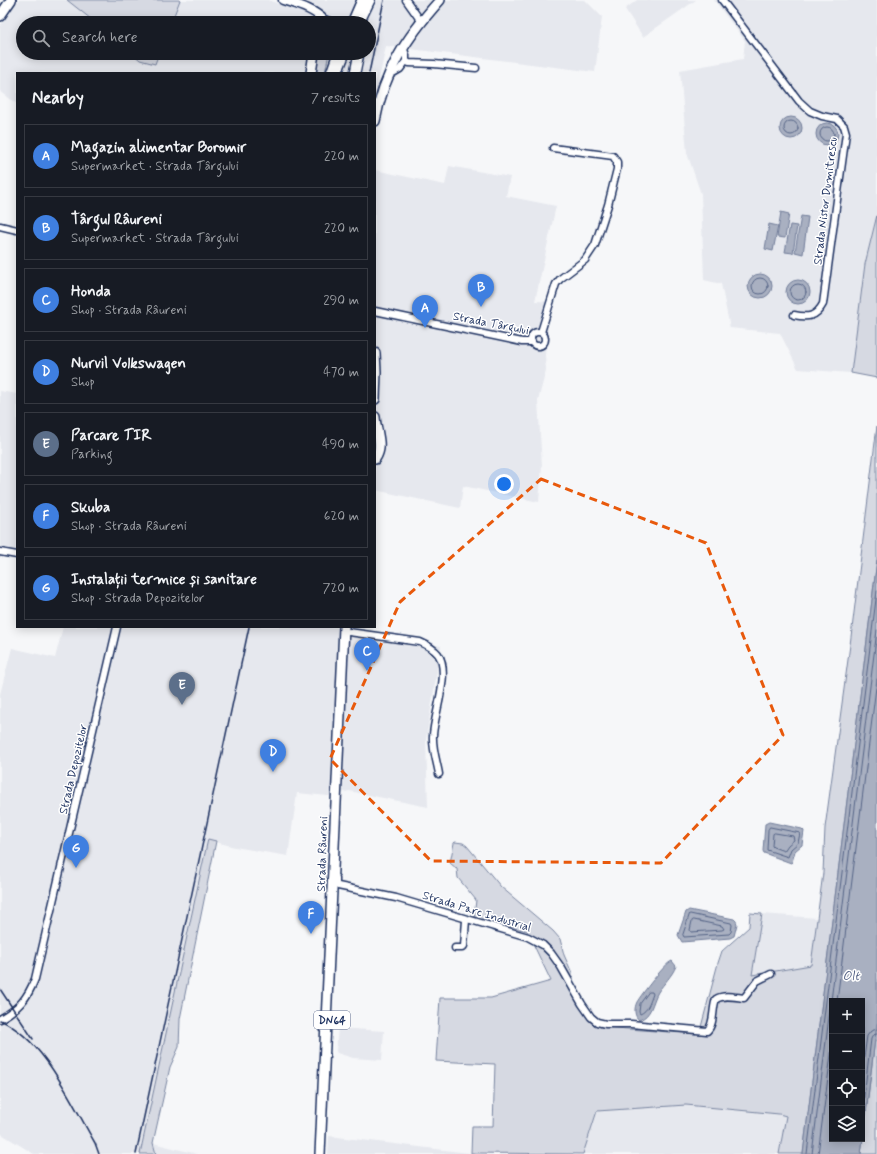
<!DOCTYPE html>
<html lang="en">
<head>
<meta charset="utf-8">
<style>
	:root { --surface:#171b24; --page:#20242c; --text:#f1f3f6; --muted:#9ea1a6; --line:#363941; --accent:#1f6fb2 }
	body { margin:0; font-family:Mynerve,sans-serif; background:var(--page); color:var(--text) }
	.controls { position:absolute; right:12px; bottom:12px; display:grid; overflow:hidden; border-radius:0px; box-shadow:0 2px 10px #0003 }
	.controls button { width:36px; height:36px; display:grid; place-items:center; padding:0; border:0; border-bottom:1px solid var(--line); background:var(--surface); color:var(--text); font:20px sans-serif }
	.you { position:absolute; left:504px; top:484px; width:14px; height:14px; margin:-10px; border:3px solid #fff; border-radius:50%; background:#1a73e8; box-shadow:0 0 0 6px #1a73e833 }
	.badge { display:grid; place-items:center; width:26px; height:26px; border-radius:50%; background:var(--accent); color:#fff; font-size:13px; font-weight:700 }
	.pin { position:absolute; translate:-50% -33px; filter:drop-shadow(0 1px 2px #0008) }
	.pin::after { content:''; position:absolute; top:21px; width:14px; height:12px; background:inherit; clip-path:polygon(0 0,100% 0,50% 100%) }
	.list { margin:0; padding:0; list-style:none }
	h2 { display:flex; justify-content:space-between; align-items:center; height:52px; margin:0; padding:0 16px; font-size:17px }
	h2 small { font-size:13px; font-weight:400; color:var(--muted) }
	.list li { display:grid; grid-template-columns:26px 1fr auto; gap:12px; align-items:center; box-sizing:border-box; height:64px; margin:0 8px 8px; padding:0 8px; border:1px solid var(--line); border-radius:0px }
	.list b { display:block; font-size:15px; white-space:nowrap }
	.list p { margin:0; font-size:13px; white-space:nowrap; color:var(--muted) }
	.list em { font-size:13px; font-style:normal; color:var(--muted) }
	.icon { flex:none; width:22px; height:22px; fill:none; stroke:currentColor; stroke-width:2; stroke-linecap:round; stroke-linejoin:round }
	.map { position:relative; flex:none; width:877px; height:1154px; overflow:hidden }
	.search { position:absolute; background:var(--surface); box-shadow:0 2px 10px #0003; left:16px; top:16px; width:360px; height:44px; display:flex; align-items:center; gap:10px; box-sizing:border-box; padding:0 14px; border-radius:22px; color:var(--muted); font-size:15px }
	.panel { position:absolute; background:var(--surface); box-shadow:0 2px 10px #0003; left:16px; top:72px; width:360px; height:556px; border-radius:0px }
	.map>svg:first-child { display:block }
	.built { fill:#e6e8ee; fill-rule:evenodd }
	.green { fill:#d6d9e2; stroke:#7884a0 }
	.water { fill:#a9b0c1; stroke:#707c99; fill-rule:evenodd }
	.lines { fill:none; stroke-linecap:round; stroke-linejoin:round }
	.shore { stroke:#546386; stroke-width:1 }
	.street-casing { stroke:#1b2f5e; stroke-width:9 }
	.secondary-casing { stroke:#1b2f5e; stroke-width:11 }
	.primary-casing { stroke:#1b2f5e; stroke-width:12 }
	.street { stroke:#fff; stroke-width:6 }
	.secondary { stroke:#fff; stroke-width:8 }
	.primary { stroke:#fff; stroke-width:9 }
	.rail { stroke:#1b2f5e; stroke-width:1.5 }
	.marked { fill:none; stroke:#e8590c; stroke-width:3; stroke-dasharray:8 5; stroke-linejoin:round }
	.labels { text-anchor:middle; stroke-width:3; stroke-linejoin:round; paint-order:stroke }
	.shield { fill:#fff; stroke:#5f6d8e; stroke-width:1 }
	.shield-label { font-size:11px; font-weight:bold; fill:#1b2f5e }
	.street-label { font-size:12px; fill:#1b2f5e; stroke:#fff }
	.water-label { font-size:13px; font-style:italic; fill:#4d5c81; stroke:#fff }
</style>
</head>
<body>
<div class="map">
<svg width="877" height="1154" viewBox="0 0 877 1154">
	<rect width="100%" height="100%" fill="#f6f7f9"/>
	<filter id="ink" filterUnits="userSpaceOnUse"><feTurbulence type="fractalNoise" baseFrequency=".025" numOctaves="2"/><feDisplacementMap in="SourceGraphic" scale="8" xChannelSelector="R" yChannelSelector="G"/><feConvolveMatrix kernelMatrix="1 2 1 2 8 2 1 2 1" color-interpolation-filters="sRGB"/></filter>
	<g filter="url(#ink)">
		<!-- built -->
		<g class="built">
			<path d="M19,0H268L296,10L300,0H585L602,17L595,72L386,46L375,98V73H17V104L0,91V26ZM23,23H369V53H23Z"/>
			<path d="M637,0H696L643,37L625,9Z"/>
			<path d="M714,0H877V215L865,264L851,373L798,369L780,333L730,328L721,284L704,280L701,194L687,153L680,70L743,59L745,41Z"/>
			<path d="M449,166L510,177L506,196L556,206L535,301L555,302L548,325L545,355L546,370L538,401L542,466L539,502L463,486L460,508L375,490V170L445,185Z"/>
			<path d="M0,391L17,394V551L0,548Z"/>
			<path d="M63,627H338V628L441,646L426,740L428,807L349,791L328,796L297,793L288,856L235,847L208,840L140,1154H34L0,1133V694L12,648L55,658Z"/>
			<path d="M762,914L817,918L811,965L752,975Z"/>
			<path d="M338,1028L384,1031L382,1060L353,1058L337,1053L336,1051Z"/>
			<path d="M686,1105L779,1114L787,1117L779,1154H583L597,1111Z"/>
			<path d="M329,1136L477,1154H328Z"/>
			<path d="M153,1143L197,1154H156Z"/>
		</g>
		<!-- green -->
		<g class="green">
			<path d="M67,0H180L171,23H96Z"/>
			<path d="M132,53H159L155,64L140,60Z"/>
			<path d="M317,53H329L325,73H314Z"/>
			<path d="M877,215V378L851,373L865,264Z"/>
			<path d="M877,426V560L803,1154H779L786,1116L779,1114L686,1105L597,1111L583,1154L471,1153L472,1126H493L495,1064L436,1061L440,998H491L551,981L527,931L480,920L474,918L476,900L458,878L457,869L450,863L454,843L455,842L463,843L467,846L501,887L553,931L560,939L564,955L572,973L577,1001L585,1014L593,1024L601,1027L696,1034L701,1027L718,963L722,951L749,927L750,913L762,914L752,975L811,965L823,873L825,828L850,645Z"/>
			<path d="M208,839L216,841L180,1019L179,1047L170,1067L157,1125L153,1143L156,1154H140Z"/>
			<path d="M877,1023V1154H861Z"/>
		</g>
		<!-- water -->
		<g class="water">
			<circle cx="791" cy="128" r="11"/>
			<circle cx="827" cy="134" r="11"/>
			<path d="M781,212L789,214L785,238L777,237Z"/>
			<path d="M801,216L808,217L803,254L795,252Z"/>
			<path d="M769,224L778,226L773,251L765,249Z"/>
			<path d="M790,225L797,226L793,253L785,252Z"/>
			<circle cx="760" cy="286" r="12"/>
			<circle cx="798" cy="292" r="12"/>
			<path d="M877,560V1023L861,1154H803ZM832,1001H862V1139H832Z"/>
			<path d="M769,822L802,829L804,831L802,845L795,851L792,862L791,863L764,853L763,851L765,824Z"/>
			<path d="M689,910L734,919L736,921L737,924L734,936L730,938L682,942L678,935L686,912Z"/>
			<path d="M672,961L676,966C672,976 664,983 658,992C652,1002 652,1016 639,1020C634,1016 634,1008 637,1002C641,995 665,963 672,961Z"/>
		</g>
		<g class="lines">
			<!-- shore -->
			<g class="shore">
				<circle cx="791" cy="128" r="7"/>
				<circle cx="827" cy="134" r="7"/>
				<circle cx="760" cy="286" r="8"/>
				<circle cx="798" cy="292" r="8"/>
				<path d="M770,827L800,833L798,843L791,849L788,857L767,850L768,830Z"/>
				<path d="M775,833L793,836L794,840L788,845L784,851L773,847L772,846L773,834Z"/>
				<path d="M690,914L731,923L732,925L731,932L729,934L684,937L683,935Z"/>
				<path d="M694,920L722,926L724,929L722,930L691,932L690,930L692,921Z"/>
				<path d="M649,992H652L653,994C650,1002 648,1011 640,1014L639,1012L640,1004Z"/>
				<path d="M837,1001L877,679"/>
				<path d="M862,1071L867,1036L871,1031L877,1029"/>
				<path d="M862,1113L871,1039L873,1035L877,1034"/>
				<path d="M807,1154L877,591"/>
				<path d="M812,1154L877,630"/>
				<path d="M818,1154L832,1047"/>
			</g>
			<defs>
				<g id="street">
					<path d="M406,0L418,17L422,21"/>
					<path d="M722,0L799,101L810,111L822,116L837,119L844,126L846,133L823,304C816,317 808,318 794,315"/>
					<path d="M403,47L406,55V61L409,63L434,64L476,68"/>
					<path d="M388,76L400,69L406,61"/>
					<path d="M0,226L17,230"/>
					<path d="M375,311L522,342H532"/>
					<path d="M541,332L556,284L560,279L585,260L595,245L608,205L617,169V162L613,156L553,148"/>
					<circle cx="538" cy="339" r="7"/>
					<path d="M0,552L17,555"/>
					<path d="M349,632L420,642C427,645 433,648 438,654C451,672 434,714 433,735C432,748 437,762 439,774"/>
					<path d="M336,878V884L338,886L396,898L528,937L543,945L551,953L561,967L582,1004L591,1017L597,1022L606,1024H631L707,1031C715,1024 712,1008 716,999C724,994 735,997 744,998L757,981L771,974"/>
					<path d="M455,948H462L464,946L466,920"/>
					<path d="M0,1019C19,1008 27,999 35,979L117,627"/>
				</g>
				<path id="secondary" d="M283,0C298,5 314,9 325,21"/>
				<g id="primary">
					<path d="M0,16L11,0"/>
					<path d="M317,23L325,21L331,23"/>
					<path d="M352,23L362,0"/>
					<path d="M359,23L370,0"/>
					<path d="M311,73L314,53"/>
					<path d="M331,73L338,53"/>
					<path d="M337,73L345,53"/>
					<path d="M355,73L359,53"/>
					<path d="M375,121C384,71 407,37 440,0"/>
					<path d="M375,353L376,372L375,399"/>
					<path d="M375,417C376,432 384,446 375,459"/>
					<path d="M320,1154L344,627"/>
				</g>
			</defs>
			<!-- street casing -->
			<use href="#street" class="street-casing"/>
			<!-- secondary casing -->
			<use href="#secondary" class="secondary-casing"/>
			<!-- primary casing -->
			<use href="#primary" class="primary-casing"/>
			<!-- street -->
			<use href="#street" class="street"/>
			<!-- secondary -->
			<use href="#secondary" class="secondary"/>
			<!-- primary -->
			<use href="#primary" class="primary"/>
			<!-- rail -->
			<g class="rail">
				<path d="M369,73L384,0"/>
				<path d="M0,989L33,1039"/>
				<path d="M0,1020C45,1040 71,1102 95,1143L99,1154"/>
				<path d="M136,1154L249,627"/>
			</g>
		</g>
	</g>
	<!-- marked area -->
	<path class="marked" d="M541,479L706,543L783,735L661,863L431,861L330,759L400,602Z"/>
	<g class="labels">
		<!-- shield labels -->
		<rect class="shield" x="314" y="1011" width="36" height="18" rx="3"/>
		<g class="shield-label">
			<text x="332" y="1024">DN64</text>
		</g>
		<!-- street labels -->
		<g class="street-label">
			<text transform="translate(825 201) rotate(-83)" y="4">Strada Nistor Dumitrescu</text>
			<text transform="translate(491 323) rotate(11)" y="4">Strada Târgului</text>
			<text transform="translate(73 769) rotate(-77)" y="4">Strada Depozitelor</text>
			<text transform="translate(322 854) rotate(-88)" y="4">Strada Râureni</text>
			<text transform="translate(477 911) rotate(17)" y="4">Strada Parc Industrial</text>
		</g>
		<!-- water labels -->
		<g class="water-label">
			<text x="851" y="980">Olt</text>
		</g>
	</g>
</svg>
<div class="controls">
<button>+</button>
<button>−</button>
<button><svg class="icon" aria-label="locate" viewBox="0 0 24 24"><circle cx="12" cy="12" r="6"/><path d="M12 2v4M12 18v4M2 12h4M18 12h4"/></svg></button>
<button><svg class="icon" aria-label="layers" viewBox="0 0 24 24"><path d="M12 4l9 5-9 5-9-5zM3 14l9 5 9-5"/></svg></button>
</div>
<div class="you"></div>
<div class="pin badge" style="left:425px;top:328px;background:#3f7fe0">A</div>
<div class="pin badge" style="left:481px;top:307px;background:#3f7fe0">B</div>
<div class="pin badge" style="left:367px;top:671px;background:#3f7fe0">C</div>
<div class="pin badge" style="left:273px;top:772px;background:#3f7fe0">D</div>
<div class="pin badge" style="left:182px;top:705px;background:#5c6f8a">E</div>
<div class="pin badge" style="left:311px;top:934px;background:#3f7fe0">F</div>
<div class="pin badge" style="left:76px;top:868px;background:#3f7fe0">G</div>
<div class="search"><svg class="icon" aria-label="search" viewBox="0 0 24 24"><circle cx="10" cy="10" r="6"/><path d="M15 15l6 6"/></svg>Search here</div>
<section class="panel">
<h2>Nearby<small>7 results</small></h2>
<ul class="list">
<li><span class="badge" style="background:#3f7fe0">A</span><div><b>Magazin alimentar Boromir</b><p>Supermarket · Strada Târgului</p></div><em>220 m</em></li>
<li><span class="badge" style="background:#3f7fe0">B</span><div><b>Târgul Râureni</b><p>Supermarket · Strada Târgului</p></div><em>220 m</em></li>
<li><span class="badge" style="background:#3f7fe0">C</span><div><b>Honda</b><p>Shop · Strada Râureni</p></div><em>290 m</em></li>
<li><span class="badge" style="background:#3f7fe0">D</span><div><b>Nurvil Volkswagen</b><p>Shop</p></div><em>470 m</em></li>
<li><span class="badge" style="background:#5c6f8a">E</span><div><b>Parcare TIR</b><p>Parking</p></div><em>490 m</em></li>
<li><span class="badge" style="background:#3f7fe0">F</span><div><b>Skuba</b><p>Shop · Strada Râureni</p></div><em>620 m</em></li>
<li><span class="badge" style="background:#3f7fe0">G</span><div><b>Instalații termice și sanitare</b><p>Shop · Strada Depozitelor</p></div><em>720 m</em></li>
</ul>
</section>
</div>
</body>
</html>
